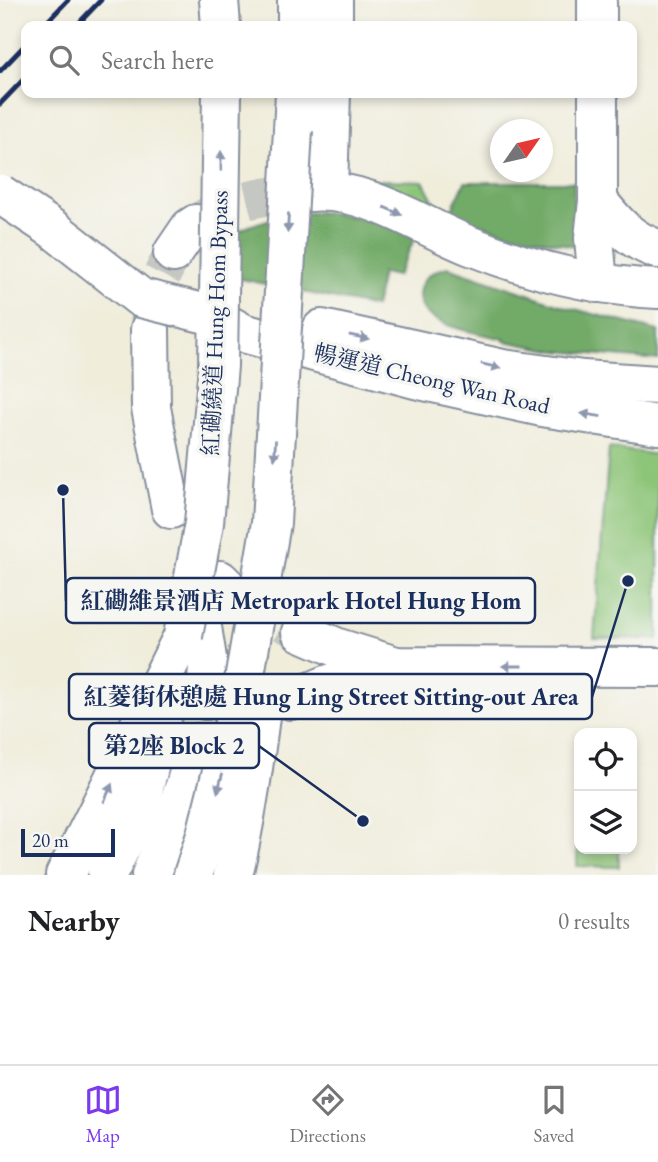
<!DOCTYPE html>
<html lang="en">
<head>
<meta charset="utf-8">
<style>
	:root { --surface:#fff; --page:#f6f6f6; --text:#202124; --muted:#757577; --line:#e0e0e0; --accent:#7c3aed }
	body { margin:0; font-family:"EB Garamond","Noto Serif TC",serif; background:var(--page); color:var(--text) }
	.controls { position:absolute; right:21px; bottom:21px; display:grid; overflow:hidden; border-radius:14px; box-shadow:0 4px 10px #0003 }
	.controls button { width:63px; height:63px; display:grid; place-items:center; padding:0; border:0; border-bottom:2px solid var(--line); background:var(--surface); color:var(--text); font:35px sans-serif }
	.compass { position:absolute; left:490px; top:119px; width:63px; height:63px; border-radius:50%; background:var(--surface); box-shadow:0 4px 10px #0003; rotate:56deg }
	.scale { position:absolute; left:21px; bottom:18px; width:94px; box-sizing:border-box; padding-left:7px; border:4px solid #1b2f5e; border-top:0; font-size:19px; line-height:24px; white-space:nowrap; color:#1b2f5e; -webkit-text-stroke:5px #f6f6f2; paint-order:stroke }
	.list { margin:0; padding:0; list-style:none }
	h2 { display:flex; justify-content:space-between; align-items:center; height:91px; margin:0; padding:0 28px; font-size:30px }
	h2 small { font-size:23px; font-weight:400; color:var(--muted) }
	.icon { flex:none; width:38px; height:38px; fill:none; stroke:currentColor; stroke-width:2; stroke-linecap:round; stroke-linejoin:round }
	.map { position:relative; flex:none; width:658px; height:875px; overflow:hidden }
	.search { position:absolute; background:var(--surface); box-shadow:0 4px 10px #0003; left:21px; right:21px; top:21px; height:77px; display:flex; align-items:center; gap:18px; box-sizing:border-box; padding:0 24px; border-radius:14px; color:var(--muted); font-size:26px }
	.sheet { height:189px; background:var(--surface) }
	nav { display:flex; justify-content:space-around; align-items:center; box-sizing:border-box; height:98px; border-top:2px solid var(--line); background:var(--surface); font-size:19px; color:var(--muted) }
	nav a { display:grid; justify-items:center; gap:4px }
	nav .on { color:var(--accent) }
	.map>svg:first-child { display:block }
	.green { fill:#8dc578; stroke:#547a6b; stroke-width:2 }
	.forest { fill:#72aa68; stroke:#466c63; stroke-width:2 }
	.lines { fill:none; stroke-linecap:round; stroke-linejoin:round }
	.major-tunnel { stroke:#c5c7c2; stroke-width:38; stroke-dasharray:38 19; stroke-linecap:butt }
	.minor-casing { stroke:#868e9c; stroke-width:42 }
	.major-casing { stroke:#868e9c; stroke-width:42 }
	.minor { stroke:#fff; stroke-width:38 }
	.major { stroke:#fff; stroke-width:38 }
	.rail { stroke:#1b2f5e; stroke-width:5 }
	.minor-bridge-casing { stroke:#868e9c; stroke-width:42; stroke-linecap:butt }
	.major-bridge-casing { stroke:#868e9c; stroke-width:42; stroke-linecap:butt }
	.minor-bridge { stroke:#fff; stroke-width:38 }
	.major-bridge { stroke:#fff; stroke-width:38 }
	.oneway { fill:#8d97ae }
	.labels { text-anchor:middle; stroke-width:7; stroke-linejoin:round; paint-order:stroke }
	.street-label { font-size:23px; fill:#1b2f5e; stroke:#f6f6f2 }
	.leader { fill:none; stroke:#1b2f5e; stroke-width:2.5 }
	.callout-dot { fill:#1b2f5e; stroke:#f6f6f2; stroke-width:2.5 }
	.callout { fill:#f6f6f2; stroke:#1b2f5e; stroke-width:2.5 }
	.callout-label { font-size:24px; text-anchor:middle; font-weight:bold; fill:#1b2f5e }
</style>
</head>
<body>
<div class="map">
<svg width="658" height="875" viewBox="0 0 658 875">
	<rect width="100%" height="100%" fill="#f6f6f2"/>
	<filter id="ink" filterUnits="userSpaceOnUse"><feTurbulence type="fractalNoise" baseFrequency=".0143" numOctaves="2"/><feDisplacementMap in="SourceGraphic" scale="14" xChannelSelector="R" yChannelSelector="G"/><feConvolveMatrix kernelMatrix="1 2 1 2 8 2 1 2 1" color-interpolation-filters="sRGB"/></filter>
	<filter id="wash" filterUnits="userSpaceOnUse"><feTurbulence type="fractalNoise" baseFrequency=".00686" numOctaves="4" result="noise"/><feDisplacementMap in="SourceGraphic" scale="28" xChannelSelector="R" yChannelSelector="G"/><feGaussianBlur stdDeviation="1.57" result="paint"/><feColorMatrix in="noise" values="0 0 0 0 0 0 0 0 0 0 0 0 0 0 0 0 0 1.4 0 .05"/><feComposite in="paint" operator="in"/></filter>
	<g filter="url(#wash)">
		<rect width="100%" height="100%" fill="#f0eddb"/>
		<!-- green -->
		<g class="green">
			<path d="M371,180L423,181L433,200L429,207Z"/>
			<path d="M609,448L658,455V639L594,638Z"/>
			<path d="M579,795V849H619V867L577,866Z"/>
		</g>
		<!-- forest -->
		<g class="forest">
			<path d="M465,182H574V246L511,234L449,215Z"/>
			<path d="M317,212C356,214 379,223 415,238L397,276L382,273L375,307L208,272C212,263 216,249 223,242C243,222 290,214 317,212Z"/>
			<path d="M448,267L563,306L658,331V360L557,351L504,341V339C478,332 411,327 420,289C424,275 435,270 448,267Z"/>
		</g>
	</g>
	<g filter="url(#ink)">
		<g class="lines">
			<!-- major-tunnel -->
			<g class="major-tunnel">
				<path d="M196,224C227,199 272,195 310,192"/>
				<path d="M150,329L149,301L173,253"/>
				<path d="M234,594L249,605L301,632"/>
			</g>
			<defs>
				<g id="minor">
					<path d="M597,0V26"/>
					<path d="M333,26V0"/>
					<path d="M328,191L331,93"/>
					<path d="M598,283L594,238L598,201V93"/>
					<path d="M211,315L243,333L415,379L542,407L658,425"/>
					<path d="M322,329L503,369L583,380L658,385"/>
					<path d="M201,621L208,665L206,700"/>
					<path d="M291,700L329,684L396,666"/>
					<path d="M151,875L185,786L197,743"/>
				</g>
				<g id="major">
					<path d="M219,0L221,26"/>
					<path d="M297,26V0"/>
					<path d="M293,130L295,93"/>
					<path d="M310,192C367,187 420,226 471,246C531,270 593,286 658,289"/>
					<path d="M598,201C615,222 630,241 658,249"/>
					<path d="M173,253L190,228L196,224"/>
					<path d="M150,329L151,408L171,509"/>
					<path d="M220,580L234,594"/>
					<path d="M301,632L338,648L396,666L658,667"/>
					<path d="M65,875C107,797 143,715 183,636"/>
					<path d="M107,875L137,815L162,716"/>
				</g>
			</defs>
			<!-- minor casing -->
			<use href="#minor" class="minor-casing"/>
			<!-- major casing -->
			<use href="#major" class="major-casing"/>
			<!-- minor -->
			<use href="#minor" class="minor"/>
			<!-- major -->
			<use href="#major" class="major"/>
			<!-- rail -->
			<g class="rail">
				<path d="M43,26L68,0"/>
				<path d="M76,26L101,0"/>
				<path d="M0,71L26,44"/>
				<path d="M0,104L26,77"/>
			</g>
			<defs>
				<path id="minor-bridge" d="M0,194L53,229L141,298L211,315"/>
				<g id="major-bridge">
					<path d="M183,636L204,523L218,366L222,93"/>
					<path d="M193,875L206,835L242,692L271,523L293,130"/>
					<path d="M233,875C247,817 255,759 262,700"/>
				</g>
			</defs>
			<!-- minor-bridge casing -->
			<use href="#minor-bridge" class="minor-bridge-casing"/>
			<!-- major-bridge casing -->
			<use href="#major-bridge" class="major-bridge-casing"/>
			<!-- minor-bridge -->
			<use href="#minor-bridge" class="minor-bridge"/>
			<!-- major-bridge -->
			<use href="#major-bridge" class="major-bridge"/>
		</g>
		<!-- one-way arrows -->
		<defs><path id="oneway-solid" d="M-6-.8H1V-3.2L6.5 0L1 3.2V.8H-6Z" transform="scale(1.75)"/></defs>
		<g class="oneway">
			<use href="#oneway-solid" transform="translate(221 161) rotate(-90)"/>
			<use href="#oneway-solid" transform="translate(393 211) rotate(23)"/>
			<use href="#oneway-solid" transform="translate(288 223) rotate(93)"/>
			<use href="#oneway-solid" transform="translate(359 337) rotate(12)"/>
			<use href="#oneway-solid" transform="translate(491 366) rotate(13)"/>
			<use href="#oneway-solid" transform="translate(591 415) rotate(-171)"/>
			<use href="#oneway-solid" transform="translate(275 450) rotate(93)"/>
			<use href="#oneway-solid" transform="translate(512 666) rotate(-180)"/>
			<use href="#oneway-solid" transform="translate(220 783) rotate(105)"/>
			<use href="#oneway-solid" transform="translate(108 793) rotate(-66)"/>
		</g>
	</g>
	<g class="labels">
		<!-- street labels -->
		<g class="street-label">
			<text transform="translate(215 323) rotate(-88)" y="8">紅磡繞道 Hung Hom Bypass</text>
			<text transform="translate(432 379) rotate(13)" y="8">暢運道 Cheong Wan Road</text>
		</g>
	</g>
	<!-- callouts -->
	<path class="leader" d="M63 490L66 601M628 581L592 697M363 821L259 746"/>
	<g class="callout-dot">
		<circle cx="63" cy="490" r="7"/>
		<circle cx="628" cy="581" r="7"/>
		<circle cx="363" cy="821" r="7"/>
	</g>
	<g class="callout">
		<rect x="66" y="578" width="469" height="45" rx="7"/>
		<rect x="69" y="674" width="523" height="45" rx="7"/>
		<rect x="89" y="723" width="170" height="45" rx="7"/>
	</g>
	<g class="callout-label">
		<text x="301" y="609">紅磡維景酒店 Metropark Hotel Hung Hom</text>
		<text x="331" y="705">紅菱街休憩處 Hung Ling Street Sitting-out Area</text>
		<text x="174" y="754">第2座 Block 2</text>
	</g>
</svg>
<div class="controls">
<button><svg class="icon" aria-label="locate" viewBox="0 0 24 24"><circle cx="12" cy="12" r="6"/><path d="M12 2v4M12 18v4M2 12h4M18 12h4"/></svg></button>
<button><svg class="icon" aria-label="layers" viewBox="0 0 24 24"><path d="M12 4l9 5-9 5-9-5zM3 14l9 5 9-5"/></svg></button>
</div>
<svg class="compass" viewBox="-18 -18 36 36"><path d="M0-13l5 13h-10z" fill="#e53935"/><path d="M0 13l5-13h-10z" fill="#757577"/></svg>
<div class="scale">20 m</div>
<div class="search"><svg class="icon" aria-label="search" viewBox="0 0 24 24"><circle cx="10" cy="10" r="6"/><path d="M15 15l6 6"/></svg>Search here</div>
</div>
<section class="sheet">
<h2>Nearby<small>0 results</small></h2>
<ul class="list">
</ul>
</section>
<nav>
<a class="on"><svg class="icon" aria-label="map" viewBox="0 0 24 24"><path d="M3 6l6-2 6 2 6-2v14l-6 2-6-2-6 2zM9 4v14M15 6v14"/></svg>Map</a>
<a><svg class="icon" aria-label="directions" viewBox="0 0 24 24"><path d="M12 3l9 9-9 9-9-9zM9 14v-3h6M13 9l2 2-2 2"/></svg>Directions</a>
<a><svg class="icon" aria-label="saved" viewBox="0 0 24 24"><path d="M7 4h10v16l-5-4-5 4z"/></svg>Saved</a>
</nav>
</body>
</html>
